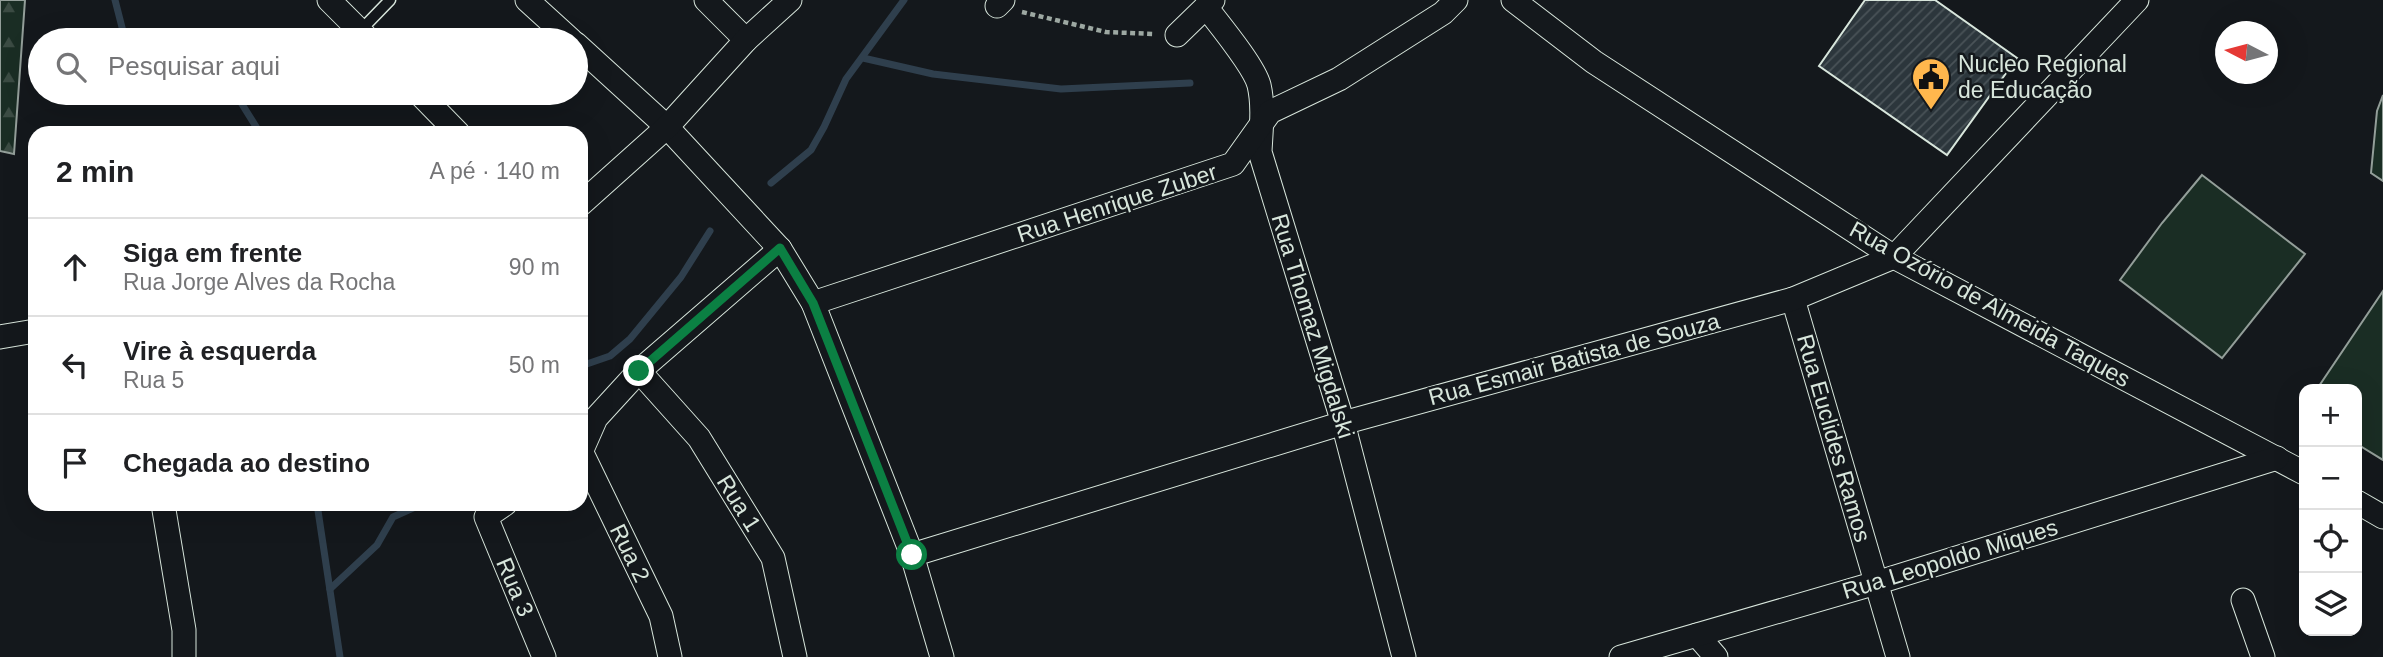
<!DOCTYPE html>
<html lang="pt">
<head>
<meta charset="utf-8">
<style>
	:root { --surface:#fff; --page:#f2f2f2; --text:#202124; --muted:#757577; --line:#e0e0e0 }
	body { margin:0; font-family:Helvetica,sans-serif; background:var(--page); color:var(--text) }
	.controls { position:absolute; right:21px; bottom:21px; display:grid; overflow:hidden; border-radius:14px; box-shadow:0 7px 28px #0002 }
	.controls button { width:63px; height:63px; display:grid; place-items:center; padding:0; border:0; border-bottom:2px solid var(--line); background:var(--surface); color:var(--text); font:35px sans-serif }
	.compass { position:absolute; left:2215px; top:21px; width:63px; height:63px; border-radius:50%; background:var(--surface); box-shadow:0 7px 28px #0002; rotate:276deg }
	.stop { position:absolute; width:21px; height:21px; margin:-16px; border:5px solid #0b8043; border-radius:50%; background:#fff }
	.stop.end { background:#0b8043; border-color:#fff; box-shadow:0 2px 7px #0008 }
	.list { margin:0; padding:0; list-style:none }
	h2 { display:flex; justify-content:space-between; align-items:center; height:91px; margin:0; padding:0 28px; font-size:30px }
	h2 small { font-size:23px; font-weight:400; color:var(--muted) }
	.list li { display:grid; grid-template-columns:46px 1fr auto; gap:21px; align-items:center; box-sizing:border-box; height:98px; padding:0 28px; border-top:2px solid var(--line) }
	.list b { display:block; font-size:26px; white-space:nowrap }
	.list p { margin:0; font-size:23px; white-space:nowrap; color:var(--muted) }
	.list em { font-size:23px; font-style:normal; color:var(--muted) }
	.icon { flex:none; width:38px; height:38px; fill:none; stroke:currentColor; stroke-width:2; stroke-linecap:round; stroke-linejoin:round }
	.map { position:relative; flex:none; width:2383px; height:657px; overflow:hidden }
	.search { position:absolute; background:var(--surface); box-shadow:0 7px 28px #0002; left:28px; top:28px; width:560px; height:77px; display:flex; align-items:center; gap:18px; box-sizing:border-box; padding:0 24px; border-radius:38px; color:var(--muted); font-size:26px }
	.panel { position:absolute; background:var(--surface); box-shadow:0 7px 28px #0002; left:28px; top:126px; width:560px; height:385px; border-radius:21px }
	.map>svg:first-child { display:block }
	.grass { fill:#1a2d24; stroke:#939e99; stroke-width:2 }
	.forest { fill:url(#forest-firs); stroke:#939e99; stroke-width:2 }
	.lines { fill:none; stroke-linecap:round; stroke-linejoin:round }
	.stream { stroke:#2f3f4d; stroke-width:7 }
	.building { fill:url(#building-hatch); stroke:#d8e6dc; stroke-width:2 }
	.lane-casing { stroke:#d8e6dc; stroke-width:13 }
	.street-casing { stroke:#d8e6dc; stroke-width:25 }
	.path { stroke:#9da8a2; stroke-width:4.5; stroke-dasharray:5 3.5; stroke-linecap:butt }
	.lane { stroke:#14181c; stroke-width:10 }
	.street { stroke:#14181c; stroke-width:23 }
	.route { stroke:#0b8043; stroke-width:9 }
	.labels { text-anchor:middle; stroke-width:5; stroke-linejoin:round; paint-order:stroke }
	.poi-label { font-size:23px; fill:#d8e6dc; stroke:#14181c; text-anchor:start }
	.street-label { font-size:23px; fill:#d8e6dc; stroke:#14181c }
</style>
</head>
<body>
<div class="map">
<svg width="2383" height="657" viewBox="0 0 2383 657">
	<defs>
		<pattern id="forest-firs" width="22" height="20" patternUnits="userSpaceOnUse" patternTransform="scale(1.75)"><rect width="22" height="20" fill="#1a2d24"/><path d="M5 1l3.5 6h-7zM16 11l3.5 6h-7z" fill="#3b4b43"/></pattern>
		<pattern id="building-hatch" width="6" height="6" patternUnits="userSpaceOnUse" patternTransform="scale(1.75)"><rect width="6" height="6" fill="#2c363c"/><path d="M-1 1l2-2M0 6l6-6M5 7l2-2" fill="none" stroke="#4a5358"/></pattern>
	</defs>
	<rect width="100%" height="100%" fill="#14181c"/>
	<!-- grass -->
	<g class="grass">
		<path d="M2383,95V181L2371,173L2377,111Z"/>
		<path d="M2202,175L2305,254L2222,358L2120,280L2162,223Z"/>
		<path d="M2383,291V460L2357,444V389H2317Z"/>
	</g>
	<!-- forest -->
	<path class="forest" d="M0,0H25L14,154L0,151Z"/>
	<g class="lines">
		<!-- stream -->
		<g class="stream">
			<path d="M115,0L125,39L128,40"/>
			<path d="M863,58L933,74L1061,89L1190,83"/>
			<path d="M235,93L260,133"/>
			<path d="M771,183L811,150L824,127L846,79L904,0"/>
			<path d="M581,366L610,356L630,339L681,277L710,231"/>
			<path d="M317,504L340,657"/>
			<path d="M330,589L377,545L393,517L422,504"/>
		</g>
	</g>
	<!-- building -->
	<path class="building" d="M1865,0H1935L2017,58L1947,155L1819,66Z"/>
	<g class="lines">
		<defs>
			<path id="lane" d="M360,31L390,0"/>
			<g id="street">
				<path d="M329,0L369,40"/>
				<path d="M527,0L571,40"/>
				<path d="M706,0L746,40"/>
				<path d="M1513,0L1594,62L1894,257L2304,473"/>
				<path d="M997,6L1003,0"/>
				<path d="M1206,7C1219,24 1254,66 1259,85C1264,106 1261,131 1260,152L1343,423L1404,657"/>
				<path d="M1177,35L1213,0"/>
				<path d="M576,44L667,127L780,249L813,303L912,555L942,657"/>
				<path d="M419,93L458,133"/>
				<path d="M581,204L667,127L746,40L790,0"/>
				<path d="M1793,299L1898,657"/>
				<path d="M813,303L1233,164L1270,112L1339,79L1443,13L1456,0"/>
				<path d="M0,337L35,331"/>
				<path d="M639,371L699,438L773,558L795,657"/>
				<path d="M581,451L661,616L670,657"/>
				<path d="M581,452L596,418L639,371L780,249"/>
				<path d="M2357,502L2383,517"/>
				<path d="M163,504L184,630V657"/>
				<path d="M505,504L486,517L544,657"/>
				<path d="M912,555L1343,423L1793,299L1894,257L2137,0"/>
				<path d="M2243,600L2263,657"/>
				<path d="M1697,635L1716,657"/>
				<path d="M1621,657L1876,583L2277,458"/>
			</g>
		</defs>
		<!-- lane casing -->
		<use href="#lane" class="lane-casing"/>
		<!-- street casing -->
		<use href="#street" class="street-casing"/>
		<!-- path -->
		<path class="path" d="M1022,12L1106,32L1154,34"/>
		<!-- lane -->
		<use href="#lane" class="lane"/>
		<!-- street -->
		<use href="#street" class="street"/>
	</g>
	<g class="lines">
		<!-- route -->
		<path class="route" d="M639,371L780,248L813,303L912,555"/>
	</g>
	<!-- icons -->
	<defs>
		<symbol id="civic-pin" viewBox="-11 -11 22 30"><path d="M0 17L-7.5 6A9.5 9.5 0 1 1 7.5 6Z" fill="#ffb74d" stroke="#14181c"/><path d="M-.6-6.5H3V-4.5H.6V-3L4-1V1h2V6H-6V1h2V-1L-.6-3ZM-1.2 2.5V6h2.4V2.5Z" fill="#111"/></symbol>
	</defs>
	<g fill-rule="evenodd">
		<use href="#civic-pin" x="1909" y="55" width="44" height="60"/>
	</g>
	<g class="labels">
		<!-- poi labels -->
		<g class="poi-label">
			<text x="1958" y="72">Nucleo Regional<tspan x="1958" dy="26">de Educação</tspan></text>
		</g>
		<!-- street labels -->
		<g class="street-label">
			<text transform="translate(1117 203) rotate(-18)" y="8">Rua Henrique Zuber</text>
			<text transform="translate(1990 304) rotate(29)" y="8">Rua Ozório de Almeida Taques</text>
			<text transform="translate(1313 326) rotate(73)" y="8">Rua Thomaz Migdalski</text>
			<text transform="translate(1574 359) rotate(-15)" y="8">Rua Esmair Batista de Souza</text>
			<text transform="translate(1834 438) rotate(74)" y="8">Rua Euclides Ramos</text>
			<text transform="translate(739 503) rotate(58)" y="8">Rua 1</text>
			<text transform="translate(630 553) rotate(64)" y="8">Rua 2</text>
			<text transform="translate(1950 559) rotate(-17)" y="8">Rua Leopoldo Miques</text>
			<text transform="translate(515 587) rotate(67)" y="8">Rua 3</text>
		</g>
	</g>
</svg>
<div class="controls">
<button>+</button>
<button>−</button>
<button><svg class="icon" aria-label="locate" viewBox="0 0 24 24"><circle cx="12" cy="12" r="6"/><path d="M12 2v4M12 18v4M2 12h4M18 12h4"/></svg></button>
<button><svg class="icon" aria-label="layers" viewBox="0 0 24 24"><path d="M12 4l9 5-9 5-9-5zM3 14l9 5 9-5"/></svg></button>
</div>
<svg class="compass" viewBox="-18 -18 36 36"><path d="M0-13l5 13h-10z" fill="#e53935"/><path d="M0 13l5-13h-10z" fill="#757577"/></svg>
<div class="stop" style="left:912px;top:555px"></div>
<div class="stop end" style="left:639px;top:371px"></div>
<div class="search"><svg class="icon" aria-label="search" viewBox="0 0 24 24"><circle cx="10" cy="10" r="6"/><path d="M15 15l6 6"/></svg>Pesquisar aqui</div>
<section class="panel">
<h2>2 min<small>A pé · 140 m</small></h2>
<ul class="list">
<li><svg class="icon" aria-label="ahead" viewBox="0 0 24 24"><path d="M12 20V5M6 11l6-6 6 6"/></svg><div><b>Siga em frente</b><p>Rua Jorge Alves da Rocha</p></div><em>90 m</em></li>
<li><svg class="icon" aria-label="left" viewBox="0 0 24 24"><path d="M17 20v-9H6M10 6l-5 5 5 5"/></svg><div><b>Vire à esquerda</b><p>Rua 5</p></div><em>50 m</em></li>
<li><svg class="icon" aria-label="arrive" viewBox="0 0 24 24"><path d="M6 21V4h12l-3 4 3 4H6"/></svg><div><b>Chegada ao destino</b></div></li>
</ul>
</section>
</div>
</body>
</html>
